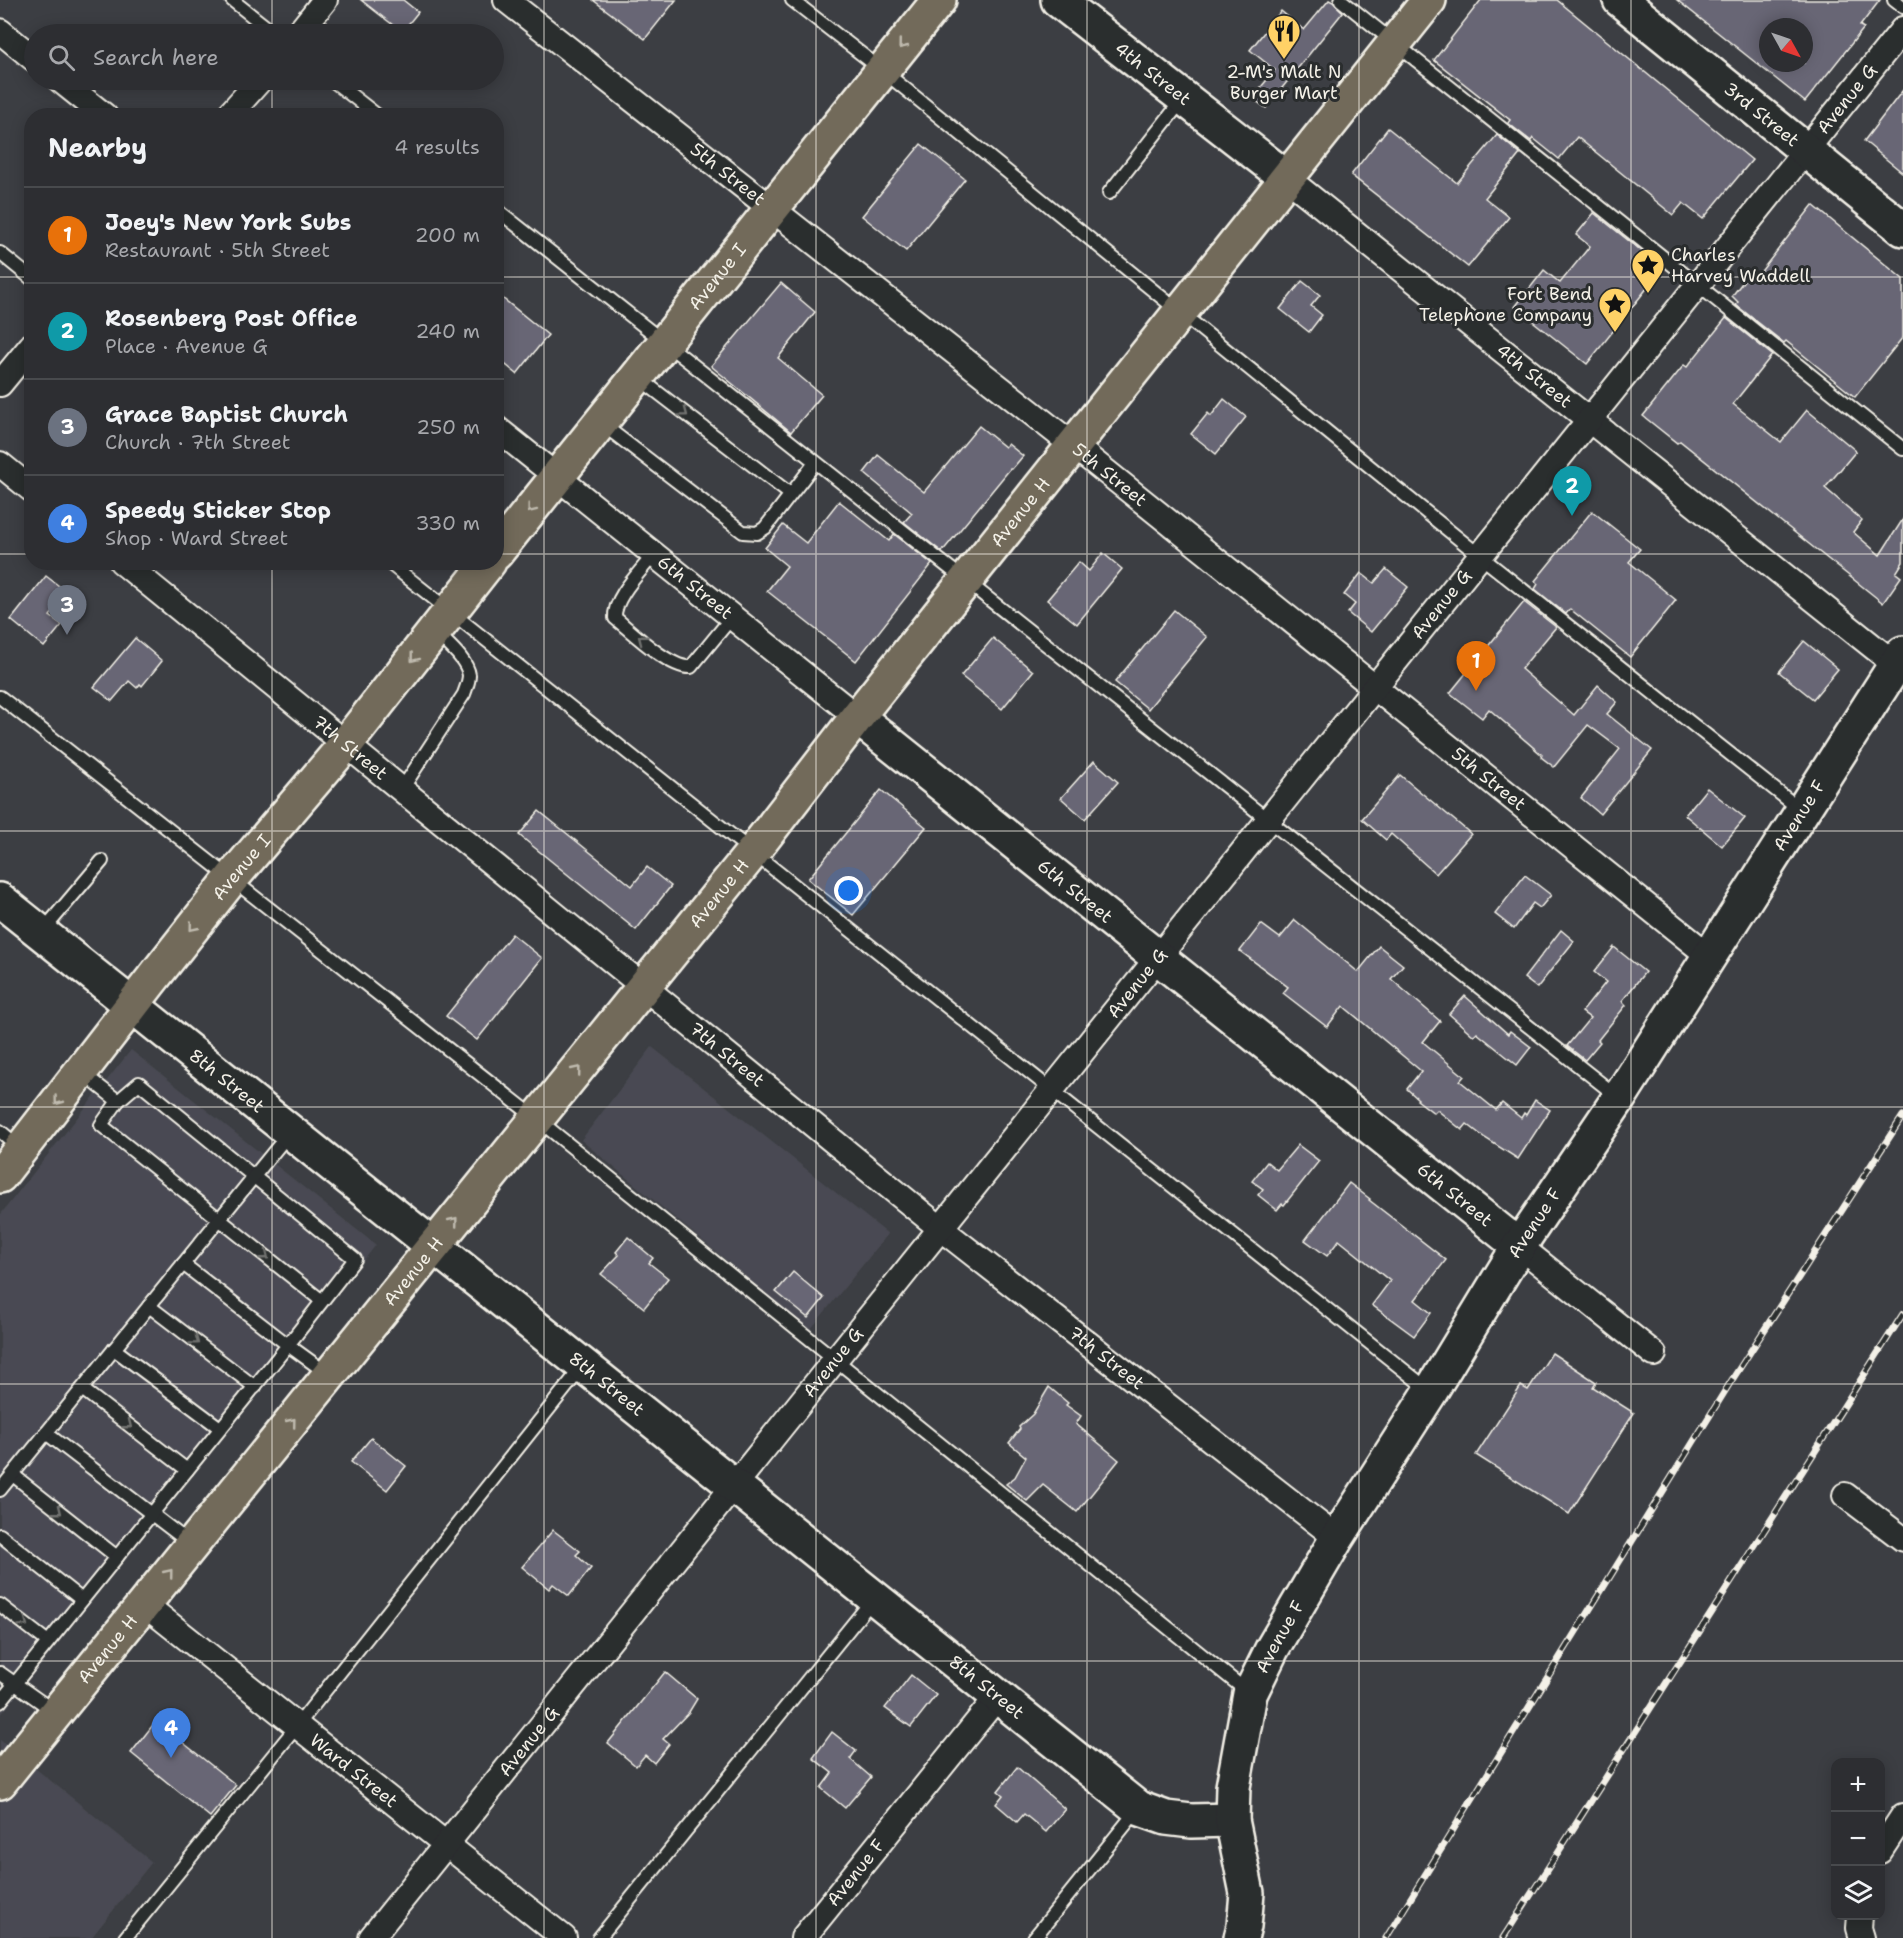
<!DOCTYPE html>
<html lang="en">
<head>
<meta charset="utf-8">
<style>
	:root { --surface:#2d2e32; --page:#35363a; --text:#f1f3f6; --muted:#a7a8ac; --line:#484a4d; --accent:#ea580c }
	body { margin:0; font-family:"Shantell Sans",sans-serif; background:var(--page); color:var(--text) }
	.controls { position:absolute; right:18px; bottom:18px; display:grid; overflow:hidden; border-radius:12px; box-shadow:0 3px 15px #0003 }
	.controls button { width:54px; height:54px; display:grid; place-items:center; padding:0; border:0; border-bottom:2px solid var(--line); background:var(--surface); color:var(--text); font:30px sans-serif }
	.compass { position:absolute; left:1759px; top:18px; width:54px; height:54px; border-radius:50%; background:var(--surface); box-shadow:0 3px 15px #0003; rotate:130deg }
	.you { position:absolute; left:849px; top:891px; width:21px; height:21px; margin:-15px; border:4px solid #fff; border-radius:50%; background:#1a73e8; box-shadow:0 0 0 9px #1a73e833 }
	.badge { display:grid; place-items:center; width:39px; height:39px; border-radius:50%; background:var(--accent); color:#fff; font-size:20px; font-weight:700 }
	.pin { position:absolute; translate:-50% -50px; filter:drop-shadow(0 2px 3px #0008) }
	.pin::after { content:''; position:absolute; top:32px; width:21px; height:18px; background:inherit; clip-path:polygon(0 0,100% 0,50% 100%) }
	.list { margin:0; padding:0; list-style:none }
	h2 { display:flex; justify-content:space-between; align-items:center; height:78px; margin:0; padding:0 24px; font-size:26px }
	h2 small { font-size:20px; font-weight:400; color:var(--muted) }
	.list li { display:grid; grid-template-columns:39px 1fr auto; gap:18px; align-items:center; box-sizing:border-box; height:96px; padding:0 24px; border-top:2px solid var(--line) }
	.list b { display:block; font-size:22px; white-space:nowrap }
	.list p { margin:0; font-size:20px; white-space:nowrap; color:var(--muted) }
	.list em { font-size:20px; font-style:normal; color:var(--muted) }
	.icon { flex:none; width:33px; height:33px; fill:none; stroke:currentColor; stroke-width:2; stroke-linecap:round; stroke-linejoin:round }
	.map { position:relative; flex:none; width:1903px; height:1938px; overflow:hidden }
	.search { position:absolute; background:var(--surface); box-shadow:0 3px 15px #0003; left:24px; top:24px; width:480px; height:66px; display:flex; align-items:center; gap:15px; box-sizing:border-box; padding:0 21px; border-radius:33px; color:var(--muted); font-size:22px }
	.panel { position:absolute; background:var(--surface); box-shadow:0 3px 15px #0003; left:24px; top:108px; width:480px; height:462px; border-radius:24px }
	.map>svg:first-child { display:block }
	.built { fill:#494a52 }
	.building { fill:#676675; stroke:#f4f1e8; stroke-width:1.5; fill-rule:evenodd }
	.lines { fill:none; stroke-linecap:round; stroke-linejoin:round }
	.lane-casing { stroke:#f4f1e8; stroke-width:16 }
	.street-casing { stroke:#f4f1e8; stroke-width:28 }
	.secondary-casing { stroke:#f4f1e8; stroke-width:38 }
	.primary-casing { stroke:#f4f1e8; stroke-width:38 }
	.lane { stroke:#2a2d2e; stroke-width:12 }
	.street { stroke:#2a2d2e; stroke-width:24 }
	.secondary { stroke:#2a2d2e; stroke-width:33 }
	.primary { stroke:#726b5a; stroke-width:33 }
	.rail-casing { stroke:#f4f1e8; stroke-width:7 }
	.rail { stroke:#2a2d2e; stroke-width:4.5; stroke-dasharray:14; stroke-linecap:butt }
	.oneway { stroke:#c0bbaf }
	.oneway2 { stroke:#71726f }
	.grid { fill:none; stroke:#f4f1e8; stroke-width:1.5; stroke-opacity:0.55 }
	.labels { text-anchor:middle; stroke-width:6; stroke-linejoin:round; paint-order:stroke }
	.poi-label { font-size:18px; fill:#f4f1e8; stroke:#2a2d2e }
	.street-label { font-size:18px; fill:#f4f1e8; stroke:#2a2d2e }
</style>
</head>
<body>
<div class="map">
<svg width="1903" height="1938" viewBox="0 0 1903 1938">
	<rect width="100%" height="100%" fill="#3c3e43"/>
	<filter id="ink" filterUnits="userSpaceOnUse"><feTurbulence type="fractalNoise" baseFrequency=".0167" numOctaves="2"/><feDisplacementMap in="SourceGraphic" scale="12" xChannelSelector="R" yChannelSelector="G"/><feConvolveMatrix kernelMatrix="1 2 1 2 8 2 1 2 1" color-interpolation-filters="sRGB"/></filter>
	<g filter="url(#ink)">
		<!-- built -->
		<g class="built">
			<path d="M652,1047L888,1234L810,1330L581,1140Z"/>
			<path d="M131,1050L376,1245L0,1716V1215Z"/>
			<path d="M0,1740L152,1862L91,1938H0Z"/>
		</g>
		<!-- building -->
		<g class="building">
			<path d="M361,0H403L418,12L402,32Z"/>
			<path d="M593,0H676L645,39Z"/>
			<path d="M1329,0L1333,2L1343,12L1266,108L1252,98L1275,70L1250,50L1281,11L1304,30Z"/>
			<path d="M1481,0H1557L1752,160L1703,219L1683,203L1673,215L1577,137L1559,159L1533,138L1531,141L1508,123L1510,120L1434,60Z"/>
			<path d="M1677,0H1880L1860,26L1864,28L1805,102ZM1768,27H1804V63H1768Z"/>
			<path d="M1903,90V173L1864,141Z"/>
			<path d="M1388,128L1457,183L1497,135L1520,154L1485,198L1509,217L1468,267L1351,175Z"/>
			<path d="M921,144L965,179L906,251L862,216Z"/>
			<path d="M1813,205L1903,279V337L1855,397L1786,341L1784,343L1736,305L1738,302L1732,296L1748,275L1755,279Z"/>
			<path d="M1594,213L1663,268L1587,364L1515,307L1544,270L1560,283L1590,246L1576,235Z"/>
			<path d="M1302,281L1320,295L1311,306L1322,315L1309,332L1280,309Z"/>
			<path d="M781,283L815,312L778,358L822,395L791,432L711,366Z"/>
			<path d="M496,293L548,335L517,374L496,357Z"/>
			<path d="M1726,318L1772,355L1733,404L1781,442L1807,410L1856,451L1825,488L1862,520L1853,532L1880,555L1903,519V562L1896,573L1901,577L1883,603L1680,441L1677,443L1643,416L1684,365L1687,367Z"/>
			<path d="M1224,399L1246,417L1216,454L1191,434L1208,413L1211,416Z"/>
			<path d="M979,426L1005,447L1008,444L1023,456L1012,469H1010L942,552L904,522L912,513L864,473L878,455L924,492Z"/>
			<path d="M839,501L889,541L894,534L932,564L856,661L767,591L787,566L765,548L783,525L806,543Z"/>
			<path d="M1592,511L1640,549L1629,562L1676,600L1630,657L1570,609L1566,614L1535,589L1538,584L1535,581Z"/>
			<path d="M1103,553L1122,569L1077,624L1047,600L1079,562L1089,571Z"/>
			<path d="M1386,569L1408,587L1371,632L1348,613L1355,604L1344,595L1361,573L1374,583Z"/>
			<path d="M46,576L68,593L50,616L62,625L44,647L11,620Z"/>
			<path d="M1524,602L1556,627L1521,669L1574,715L1598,685L1617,702L1607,714L1652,750L1600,814L1581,798L1620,749L1588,725L1554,767L1541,757L1542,755L1489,709L1482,718L1450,693Z"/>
			<path d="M1174,610L1207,637L1148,709L1115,682Z"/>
			<path d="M135,638L162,661L142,686L140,684L137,688L129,681L112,701L94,687Z"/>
			<path d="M993,638L1033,671L1002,709L961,676Z"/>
			<path d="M1804,641L1838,669L1813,699L1779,672Z"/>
			<path d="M1094,761L1118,782L1085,819L1061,798Z"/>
			<path d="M1400,775L1471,834L1436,874L1391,834L1386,840L1362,819Z"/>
			<path d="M1707,788L1745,818L1722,846L1685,815Z"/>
			<path d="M881,790L926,827L853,915L808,879Z"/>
			<path d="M539,811L632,886L647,867L671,886L636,930L519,835Z"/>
			<path d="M1525,875L1551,895L1540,908L1533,903L1514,929L1495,914Z"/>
			<path d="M1295,920L1358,972L1379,946L1403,965L1391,979L1440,1021L1423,1042L1464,1076L1460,1081L1496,1110L1502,1103L1521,1118L1524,1113L1526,1115L1535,1100L1550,1110L1518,1159L1485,1138L1467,1124L1462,1130L1437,1110L1434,1113L1417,1100L1418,1099L1407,1089L1421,1071L1343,1006L1327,1027L1283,993L1288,987L1240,951L1261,924L1280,938Z"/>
			<path d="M1561,930L1574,941L1537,988L1524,978Z"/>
			<path d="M512,934L542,958L477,1040L446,1016Z"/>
			<path d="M1614,947L1645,972L1622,1001L1626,1005L1598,1040L1600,1042L1585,1060L1567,1046L1590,1018L1582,1012L1606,982L1594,972Z"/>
			<path d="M1465,996L1508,1034L1510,1031L1531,1047L1517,1065L1477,1033L1474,1036L1449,1014Z"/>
			<path d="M1298,1145L1319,1161L1284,1205L1282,1204L1277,1210L1258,1195L1263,1189L1252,1181L1267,1162L1277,1170Z"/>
			<path d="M1349,1183L1370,1199L1369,1200L1446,1260L1415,1300L1431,1313L1414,1336L1372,1305L1390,1281L1339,1240L1327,1256L1305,1240Z"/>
			<path d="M628,1237L653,1258L649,1263L668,1278L644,1308L601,1274L619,1255L616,1252Z"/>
			<path d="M793,1272L824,1298L808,1318L776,1292Z"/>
			<path d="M1552,1353L1596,1382L1593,1387L1634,1413L1569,1514L1476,1455L1521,1386L1528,1390Z"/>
			<path d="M1049,1387L1068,1403L1066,1405L1081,1416L1076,1424L1119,1460L1077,1512L1043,1485L1027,1501L1006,1484L1015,1477L1026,1457L1009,1443L1020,1429L1019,1427L1033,1414Z"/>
			<path d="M371,1438L406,1466L387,1490L351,1462Z"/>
			<path d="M553,1530L580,1551L576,1555L591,1568L569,1596L553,1584L549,1589L522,1567Z"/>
			<path d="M665,1672L697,1699L689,1712L663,1739L669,1744L654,1763L645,1755L636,1766L608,1743Z"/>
			<path d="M911,1675L936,1695L911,1727L885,1708Z"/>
			<path d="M156,1721L236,1785L210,1817L131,1753Z"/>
			<path d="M832,1732L856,1751L850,1759L871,1777L845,1808L821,1788L832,1773L813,1758Z"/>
			<path d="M1017,1767L1065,1809L1046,1832L1024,1814L1017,1822L996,1804L1003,1795L998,1791Z"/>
		</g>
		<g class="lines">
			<defs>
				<g id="lane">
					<path d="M232,0L275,34"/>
					<path d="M792,0L882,70L1480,556L1802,811"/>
					<path d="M1341,0L1903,449"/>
					<path d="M1894,0L1903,7"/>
					<path d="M332,80L378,116"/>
					<path d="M1109,193L1183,99"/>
					<path d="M496,209L1618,1097"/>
					<path d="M0,253L32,279"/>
					<path d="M639,378L790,494"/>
					<path d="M602,424L743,532L757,533L765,528L815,463"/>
					<path d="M654,554C642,570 613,598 615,618C632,632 670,669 691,667L732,617"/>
					<path d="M388,562L1430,1391"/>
					<path d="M0,697L537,1119L1249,1693"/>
					<path d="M402,789L464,694C466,688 469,682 469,675C467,659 446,643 436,632"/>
					<path d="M42,932L102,861"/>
					<path d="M81,1072L118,1101L101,1125L322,1301"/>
					<path d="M118,1101L139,1083L355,1259L288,1345L328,1374"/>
					<path d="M0,1131L20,1148"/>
					<path d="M149,1306L255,1387"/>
					<path d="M114,1349L220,1428"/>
					<path d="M82,1389L187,1470"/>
					<path d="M46,1433L191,1544"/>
					<path d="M13,1475L117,1557"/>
					<path d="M0,1490L290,1132"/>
					<path d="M0,1535L82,1600"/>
					<path d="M0,1605L48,1642"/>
					<path d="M0,1673L55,1712"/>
					<path d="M0,1702L288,1345L183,1264"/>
					<path d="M125,1938L297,1726L583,1366"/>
					<path d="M599,1938L874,1598"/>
					<path d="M1034,1938L1138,1809"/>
				</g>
				<g id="street">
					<path id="s1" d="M506,0L1074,446L1708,955"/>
					<path d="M0,31L34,59"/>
					<path d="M298,34L325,0"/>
					<path d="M60,80L105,116"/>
					<path d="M228,116L260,80"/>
					<path id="s2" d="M1288,179L1896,665"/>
					<path d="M0,384L32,345"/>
					<path id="s3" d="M496,428L857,717"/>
					<path d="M0,464L32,490"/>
					<path id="s4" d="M122,562L940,1228L1337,1538"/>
					<path d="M1519,1246L1654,1354"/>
					<path d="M1845,1495L1903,1539"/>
					<path id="s5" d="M144,1604L564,1938"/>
					<path d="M1880,1851L1903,1816"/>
					<path d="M1860,1916L1859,1928L1862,1938"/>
					<path id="s6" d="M371,1938L1903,29"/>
					<path id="s7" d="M803,1938L998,1696"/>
				</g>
				<g id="secondary">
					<path id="s8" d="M1058,0L1288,179"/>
					<path id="s9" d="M1620,0L1903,229"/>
					<path id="s10" d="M857,717L1519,1246"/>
					<path id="s11" d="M0,900L1138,1808L1166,1818L1191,1821L1232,1820"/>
					<path id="s12" d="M1241,1938L1244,1926L1247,1893L1232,1820L1233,1787L1250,1694L1272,1649L1337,1538L1431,1391L1519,1246L1619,1098L1903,653"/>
				</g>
				<g id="primary">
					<path id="s13" d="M496,553L939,0"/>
					<path id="s14" d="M0,1176L150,982L232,878L346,744L489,562"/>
					<path id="s15" d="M0,1782L752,853L857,717L1429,0"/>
				</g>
			</defs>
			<!-- lane casing -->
			<use href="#lane" class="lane-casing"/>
			<!-- street casing -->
			<use href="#street" class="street-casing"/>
			<!-- secondary casing -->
			<use href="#secondary" class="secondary-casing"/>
			<!-- primary casing -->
			<use href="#primary" class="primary-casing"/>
			<!-- lane -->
			<use href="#lane" class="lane"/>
			<!-- street -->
			<use href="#street" class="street"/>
			<!-- secondary -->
			<use href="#secondary" class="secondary"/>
			<!-- primary -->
			<use href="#primary" class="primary"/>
			<defs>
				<g id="rail">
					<path d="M1386,1938L1730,1383L1903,1116"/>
					<path d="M1503,1938L1903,1314"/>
				</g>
			</defs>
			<!-- rail casing -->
			<use href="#rail" class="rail-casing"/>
			<!-- rail -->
			<use href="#rail" class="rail"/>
		</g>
		<!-- one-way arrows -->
		<defs><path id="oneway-chevron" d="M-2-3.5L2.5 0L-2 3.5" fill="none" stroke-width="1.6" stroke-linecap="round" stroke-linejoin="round" transform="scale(1.5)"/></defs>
		<g class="oneway">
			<use href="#oneway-chevron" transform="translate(902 45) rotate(129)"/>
			<use href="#oneway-chevron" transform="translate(531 509) rotate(128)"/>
			<use href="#oneway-chevron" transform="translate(414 658) rotate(128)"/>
			<use href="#oneway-chevron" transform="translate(193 927) rotate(129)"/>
			<use href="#oneway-chevron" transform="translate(577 1070) rotate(-51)"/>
			<use href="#oneway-chevron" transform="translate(58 1101) rotate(127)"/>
			<use href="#oneway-chevron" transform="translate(454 1221) rotate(-51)"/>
			<use href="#oneway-chevron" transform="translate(292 1422) rotate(-51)"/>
			<use href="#oneway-chevron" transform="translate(169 1573) rotate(-51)"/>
		</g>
		<g class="oneway2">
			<use href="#oneway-chevron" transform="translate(684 413) rotate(37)"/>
			<use href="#oneway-chevron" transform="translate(642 639) rotate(-142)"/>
			<use href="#oneway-chevron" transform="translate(265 1256) rotate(38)"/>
			<use href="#oneway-chevron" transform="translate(195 1341) rotate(37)"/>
			<use href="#oneway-chevron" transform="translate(128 1425) rotate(38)"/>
			<use href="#oneway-chevron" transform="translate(58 1511) rotate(38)"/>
			<use href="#oneway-chevron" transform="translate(24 1623) rotate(37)"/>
		</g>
	</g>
	<!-- grid -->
	<path class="grid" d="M272,0V34M544,0V1938M816,0V1938M1087,0V1938M1359,0V1938M1631,0V1938M272,80V116M0,277H32M496,277H1903M0,554H32M496,554H1903M272,562V1938M0,831H1903M0,1107H1903M0,1384H1903M0,1661H1903"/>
	<!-- icons -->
	<defs>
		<symbol id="restaurant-pin" viewBox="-11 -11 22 30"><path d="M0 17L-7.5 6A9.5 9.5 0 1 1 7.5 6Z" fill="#ffd166" stroke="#2a2d2e"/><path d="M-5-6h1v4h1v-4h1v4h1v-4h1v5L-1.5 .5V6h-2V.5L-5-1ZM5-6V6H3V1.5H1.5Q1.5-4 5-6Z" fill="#111"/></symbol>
		<symbol id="sight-pin" viewBox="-11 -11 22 30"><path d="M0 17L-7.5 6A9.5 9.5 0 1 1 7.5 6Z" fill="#ffd166" stroke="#2a2d2e"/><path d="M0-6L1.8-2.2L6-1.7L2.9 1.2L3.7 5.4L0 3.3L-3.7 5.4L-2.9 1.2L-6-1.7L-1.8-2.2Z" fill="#111"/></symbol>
	</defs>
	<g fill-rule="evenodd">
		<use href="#restaurant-pin" x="1265" y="12" width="38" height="52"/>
		<use href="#sight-pin" x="1629" y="246" width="38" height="52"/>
		<use href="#sight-pin" x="1596" y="285" width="38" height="52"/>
	</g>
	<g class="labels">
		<!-- poi labels -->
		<g class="poi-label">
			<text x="1284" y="78">2-M's Malt N<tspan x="1284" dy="21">Burger Mart</tspan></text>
			<text x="1671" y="261" text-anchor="start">Charles<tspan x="1671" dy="21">Harvey Waddell</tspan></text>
			<text x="1592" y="300" text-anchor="end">Fort Bend<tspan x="1592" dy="21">Telephone Company</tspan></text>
		</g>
		<!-- street labels -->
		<g class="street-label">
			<text dy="6" stroke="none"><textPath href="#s8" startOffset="120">4th Street</textPath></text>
			<text dy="6" stroke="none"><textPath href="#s6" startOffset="2358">Avenue G</textPath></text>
			<text dy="6" stroke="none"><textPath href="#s9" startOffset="182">3rd Street</textPath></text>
			<text dy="6" stroke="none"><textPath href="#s1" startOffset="282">5th Street</textPath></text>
			<text dy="6" stroke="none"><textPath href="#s13" startOffset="354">Avenue I</textPath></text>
			<text dy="6" stroke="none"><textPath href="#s2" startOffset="315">4th Street</textPath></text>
			<text dy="6" stroke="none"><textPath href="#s1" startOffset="768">5th Street</textPath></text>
			<text dy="6" stroke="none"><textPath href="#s15" startOffset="1629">Avenue H</textPath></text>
			<text dy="6" stroke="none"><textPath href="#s3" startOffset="255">6th Street</textPath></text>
			<text dy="6" stroke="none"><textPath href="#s6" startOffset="1710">Avenue G</textPath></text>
			<text dy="6" stroke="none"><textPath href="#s4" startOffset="294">7th Street</textPath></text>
			<text dy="6" stroke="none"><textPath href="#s1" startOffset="1254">5th Street</textPath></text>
			<text dy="6" stroke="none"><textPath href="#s12" startOffset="1284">Avenue F</textPath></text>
			<text dy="6" stroke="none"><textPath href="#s14" startOffset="392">Avenue I</textPath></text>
			<text dy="6" stroke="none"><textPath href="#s10" startOffset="279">6th Street</textPath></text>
			<text dy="6" stroke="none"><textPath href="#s15" startOffset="1143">Avenue H</textPath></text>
			<text dy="6" stroke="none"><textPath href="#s6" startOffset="1224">Avenue G</textPath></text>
			<text dy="6" stroke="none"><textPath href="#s4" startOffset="780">7th Street</textPath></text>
			<text dy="6" stroke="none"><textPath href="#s11" startOffset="290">8th Street</textPath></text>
			<text dy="6" stroke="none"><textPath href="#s10" startOffset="765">6th Street</textPath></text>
			<text dy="6" stroke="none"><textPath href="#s12" startOffset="798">Avenue F</textPath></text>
			<text dy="6" stroke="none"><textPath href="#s15" startOffset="657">Avenue H</textPath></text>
			<text dy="6" stroke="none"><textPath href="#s4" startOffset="1266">7th Street</textPath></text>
			<text dy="6" stroke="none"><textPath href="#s6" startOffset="738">Avenue G</textPath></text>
			<text dy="6" stroke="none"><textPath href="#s11" startOffset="776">8th Street</textPath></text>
			<text dy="6" stroke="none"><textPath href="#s12" startOffset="312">Avenue F</textPath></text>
			<text dy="6" stroke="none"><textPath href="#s15" startOffset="171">Avenue H</textPath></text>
			<text dy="6" stroke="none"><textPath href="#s11" startOffset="1262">8th Street</textPath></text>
			<text dy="6" stroke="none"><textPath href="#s6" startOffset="252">Avenue G</textPath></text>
			<text dy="6" stroke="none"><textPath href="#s5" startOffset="268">Ward Street</textPath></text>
			<text dy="6" stroke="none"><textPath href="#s7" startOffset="84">Avenue F</textPath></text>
		</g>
	</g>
</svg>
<div class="controls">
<button>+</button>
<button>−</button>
<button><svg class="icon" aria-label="layers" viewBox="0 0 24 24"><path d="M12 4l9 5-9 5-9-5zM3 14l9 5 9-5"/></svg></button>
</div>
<svg class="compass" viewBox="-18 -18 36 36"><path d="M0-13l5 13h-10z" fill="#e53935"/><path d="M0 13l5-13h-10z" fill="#a7a8ac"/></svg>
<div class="you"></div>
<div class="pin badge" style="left:1476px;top:691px;background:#e8710a">1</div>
<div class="pin badge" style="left:1572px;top:516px;background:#0f9aa8">2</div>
<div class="pin badge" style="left:67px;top:635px;background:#6b7280">3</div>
<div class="pin badge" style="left:171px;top:1758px;background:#3f7fe0">4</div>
<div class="search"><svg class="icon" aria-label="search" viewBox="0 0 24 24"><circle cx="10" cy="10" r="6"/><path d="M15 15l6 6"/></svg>Search here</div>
<section class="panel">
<h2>Nearby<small>4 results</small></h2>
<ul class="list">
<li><span class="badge" style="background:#e8710a">1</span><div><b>Joey's New York Subs</b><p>Restaurant · 5th Street</p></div><em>200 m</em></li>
<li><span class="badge" style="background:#0f9aa8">2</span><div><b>Rosenberg Post Office</b><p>Place · Avenue G</p></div><em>240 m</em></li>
<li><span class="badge" style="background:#6b7280">3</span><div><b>Grace Baptist Church</b><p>Church · 7th Street</p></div><em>250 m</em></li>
<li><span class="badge" style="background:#3f7fe0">4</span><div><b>Speedy Sticker Stop</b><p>Shop · Ward Street</p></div><em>330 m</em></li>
</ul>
</section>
</div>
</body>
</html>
